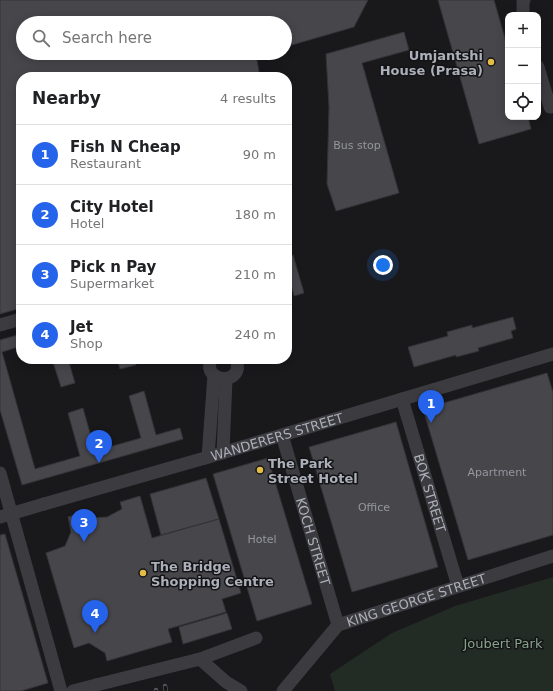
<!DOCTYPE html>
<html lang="en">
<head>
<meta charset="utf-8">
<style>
	:root { --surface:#fff; --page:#f6f6f6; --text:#202124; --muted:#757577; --line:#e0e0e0; --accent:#2563eb }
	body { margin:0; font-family:"DejaVu Sans",sans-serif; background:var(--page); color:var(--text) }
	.controls { position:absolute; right:12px; top:12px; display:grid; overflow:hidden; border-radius:8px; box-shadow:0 2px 10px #0003 }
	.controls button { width:36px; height:36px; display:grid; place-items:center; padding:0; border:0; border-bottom:1px solid var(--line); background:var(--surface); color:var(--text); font:20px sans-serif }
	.you { position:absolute; left:383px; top:265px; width:14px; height:14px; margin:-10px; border:3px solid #fff; border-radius:50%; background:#1a73e8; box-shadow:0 0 0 6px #1a73e833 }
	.badge { display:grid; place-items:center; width:26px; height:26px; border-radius:50%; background:var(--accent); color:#fff; font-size:13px; font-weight:700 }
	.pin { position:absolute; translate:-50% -33px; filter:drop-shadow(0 1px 2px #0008) }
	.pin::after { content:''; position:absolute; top:21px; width:14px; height:12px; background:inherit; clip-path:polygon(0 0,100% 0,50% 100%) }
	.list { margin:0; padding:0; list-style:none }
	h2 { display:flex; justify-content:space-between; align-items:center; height:52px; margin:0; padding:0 16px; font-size:17px }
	h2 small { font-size:13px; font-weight:400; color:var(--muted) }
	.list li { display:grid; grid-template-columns:26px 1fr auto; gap:12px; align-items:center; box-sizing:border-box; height:60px; padding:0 16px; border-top:1px solid var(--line) }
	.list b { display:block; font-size:15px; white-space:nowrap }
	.list p { margin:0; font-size:13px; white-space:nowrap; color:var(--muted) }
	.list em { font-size:13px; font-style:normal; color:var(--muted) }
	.icon { flex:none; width:22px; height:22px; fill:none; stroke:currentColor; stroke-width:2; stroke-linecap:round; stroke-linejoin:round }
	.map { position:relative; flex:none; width:553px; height:691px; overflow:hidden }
	.search { position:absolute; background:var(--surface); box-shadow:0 2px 10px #0003; left:16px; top:16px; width:276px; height:44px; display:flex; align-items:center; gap:10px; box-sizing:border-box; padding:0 14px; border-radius:22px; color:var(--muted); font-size:15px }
	.panel { position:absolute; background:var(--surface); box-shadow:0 2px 10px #0003; left:16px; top:72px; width:276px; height:292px; border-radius:16px }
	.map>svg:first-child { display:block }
	.green { fill:#232b25 }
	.building { fill:#47464b; stroke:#343337 }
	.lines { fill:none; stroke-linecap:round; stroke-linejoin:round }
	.minor { stroke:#3b3b40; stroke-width:13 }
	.rail-casing { stroke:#525359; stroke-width:4.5 }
	.rail { stroke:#141416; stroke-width:3; stroke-dasharray:9; stroke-linecap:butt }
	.minor-bridge { stroke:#3b3b40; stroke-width:13 }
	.poi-dot { fill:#e4bd49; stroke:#141416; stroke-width:1.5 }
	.labels { text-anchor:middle; stroke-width:3; stroke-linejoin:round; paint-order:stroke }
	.number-label { font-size:11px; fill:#94969e }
	.poi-label { font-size:13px; font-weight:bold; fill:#adb0ba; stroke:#141416; text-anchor:start }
	.street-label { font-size:13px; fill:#adb0ba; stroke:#141416 }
	.park-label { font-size:13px; fill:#86a38a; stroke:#141416 }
</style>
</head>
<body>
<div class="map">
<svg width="553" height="691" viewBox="0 0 553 691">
	<rect width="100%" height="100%" fill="#19191b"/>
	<!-- green -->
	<path class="green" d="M553,577V691H335L330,674L392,633L455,606Z"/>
	<!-- building -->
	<g class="building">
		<path d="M0,0H368L354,27L285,47V23H23V53H265L256,55L260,77H21V308L0,314Z"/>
		<path d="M438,0H494L508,49V117H528L531,129L479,144Z"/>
		<path d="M404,32L409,50L362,63L399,193L336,211L327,184L329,107L326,54Z"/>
		<path d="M293,255L304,293L294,296L287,269V257Z"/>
		<path d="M513,317L516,329L511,331L513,338L478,348L479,351L456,357V355L414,367L408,347L448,336L447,332L472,325V328Z"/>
		<path d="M21,334V346L2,352L35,469L80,456L68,413L83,408L95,451L141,438L129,396L144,391L156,435L180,428L183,439L22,485L0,410V340Z"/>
		<path d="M52,359H68L75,383L61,387Z"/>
		<path d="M117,359H134L136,365L120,369Z"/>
		<path d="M547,373L553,392V535L468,560L423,409Z"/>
		<path d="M396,422L438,567L352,592L309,447Z"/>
		<path d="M268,458L312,604L257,621L213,474Z"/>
		<path d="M206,478L219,519L161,535L150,494Z"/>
		<path d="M140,496L152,538L219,519L241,593L222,599L226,612L168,629L172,642L107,661L105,653L89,643L74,648L46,553L65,546L71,532L68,517L88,511L90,518L107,517L122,509L120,502Z"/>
		<path d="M5,534L48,683L21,691H0V535Z"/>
		<path d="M227,613L232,629L183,644L179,627Z"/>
	</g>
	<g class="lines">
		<!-- minor -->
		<g class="minor">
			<path d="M523,15V2L524,0"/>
			<path d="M538,67L550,107L553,106"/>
			<path d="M211,359C201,384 246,386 236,359"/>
			<path id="s1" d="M402,399L458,586"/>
			<path id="s2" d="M282,435L338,625"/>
			<path d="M223,453L226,379"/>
			<path d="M208,457L214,375"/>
			<path id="s3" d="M205,458L553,354"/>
			<path d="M0,473L61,691"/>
			<path d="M0,517L44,504"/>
			<path d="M200,659L256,638"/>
			<path d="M196,660L200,659L226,682L241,691"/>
			<path d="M73,691L96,685"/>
			<path id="s4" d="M283,691L338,625L553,556"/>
		</g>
		<defs>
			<g id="rail">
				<path d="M165,686L166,691"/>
				<path d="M156,690V691"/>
			</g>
		</defs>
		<!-- rail casing -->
		<use href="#rail" class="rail-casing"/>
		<!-- rail -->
		<use href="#rail" class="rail"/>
		<!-- minor-bridge -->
		<g class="minor-bridge">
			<path d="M0,325L21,319"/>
			<path d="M44,504L205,458"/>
			<path d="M96,685L196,660"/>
		</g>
	</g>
	<!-- markers -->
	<g class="poi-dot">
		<circle cx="491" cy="62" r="4"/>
		<circle cx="260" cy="470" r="4"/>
		<circle cx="143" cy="573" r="4"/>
	</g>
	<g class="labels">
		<!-- number labels -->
		<g class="number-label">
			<text x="357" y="149">Bus stop</text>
			<text x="497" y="476">Apartment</text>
			<text x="374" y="511">Office</text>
			<text x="262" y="543">Hotel</text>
		</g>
		<!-- poi labels -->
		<g class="poi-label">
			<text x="483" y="60" text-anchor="end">Umjantshi<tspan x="483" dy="15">House (Prasa)</tspan></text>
			<text x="268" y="468">The Park<tspan x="268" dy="15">Street Hotel</tspan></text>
			<text x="151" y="571">The Bridge<tspan x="151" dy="15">Shopping Centre</tspan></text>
		</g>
		<!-- street labels -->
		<g class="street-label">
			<text dy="5" stroke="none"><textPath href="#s3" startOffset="75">WANDERERS STREET</textPath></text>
			<text dy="5" stroke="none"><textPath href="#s1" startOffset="98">BOK STREET</textPath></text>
			<text dy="5" stroke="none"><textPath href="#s2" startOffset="111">KOCH STREET</textPath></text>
			<text dy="5" stroke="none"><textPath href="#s4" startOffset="168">KING GEORGE STREET</textPath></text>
		</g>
		<!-- park labels -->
		<g class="park-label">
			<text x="503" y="648">Joubert Park</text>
		</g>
	</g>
</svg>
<div class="controls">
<button>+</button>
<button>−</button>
<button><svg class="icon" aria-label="locate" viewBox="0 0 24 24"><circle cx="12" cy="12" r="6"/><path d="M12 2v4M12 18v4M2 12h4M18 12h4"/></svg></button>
</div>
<div class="you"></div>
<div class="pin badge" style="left:431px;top:423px">1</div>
<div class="pin badge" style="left:99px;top:463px">2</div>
<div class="pin badge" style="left:84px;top:542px">3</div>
<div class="pin badge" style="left:95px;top:633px">4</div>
<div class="search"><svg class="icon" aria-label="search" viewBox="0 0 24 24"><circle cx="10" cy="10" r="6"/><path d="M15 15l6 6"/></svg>Search here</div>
<section class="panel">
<h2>Nearby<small>4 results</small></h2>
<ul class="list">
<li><span class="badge">1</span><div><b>Fish N Cheap</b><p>Restaurant</p></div><em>90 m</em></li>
<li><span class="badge">2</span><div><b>City Hotel</b><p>Hotel</p></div><em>180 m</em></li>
<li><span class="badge">3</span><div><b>Pick n Pay</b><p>Supermarket</p></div><em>210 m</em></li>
<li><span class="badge">4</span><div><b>Jet</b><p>Shop</p></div><em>240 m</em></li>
</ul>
</section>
</div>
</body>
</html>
